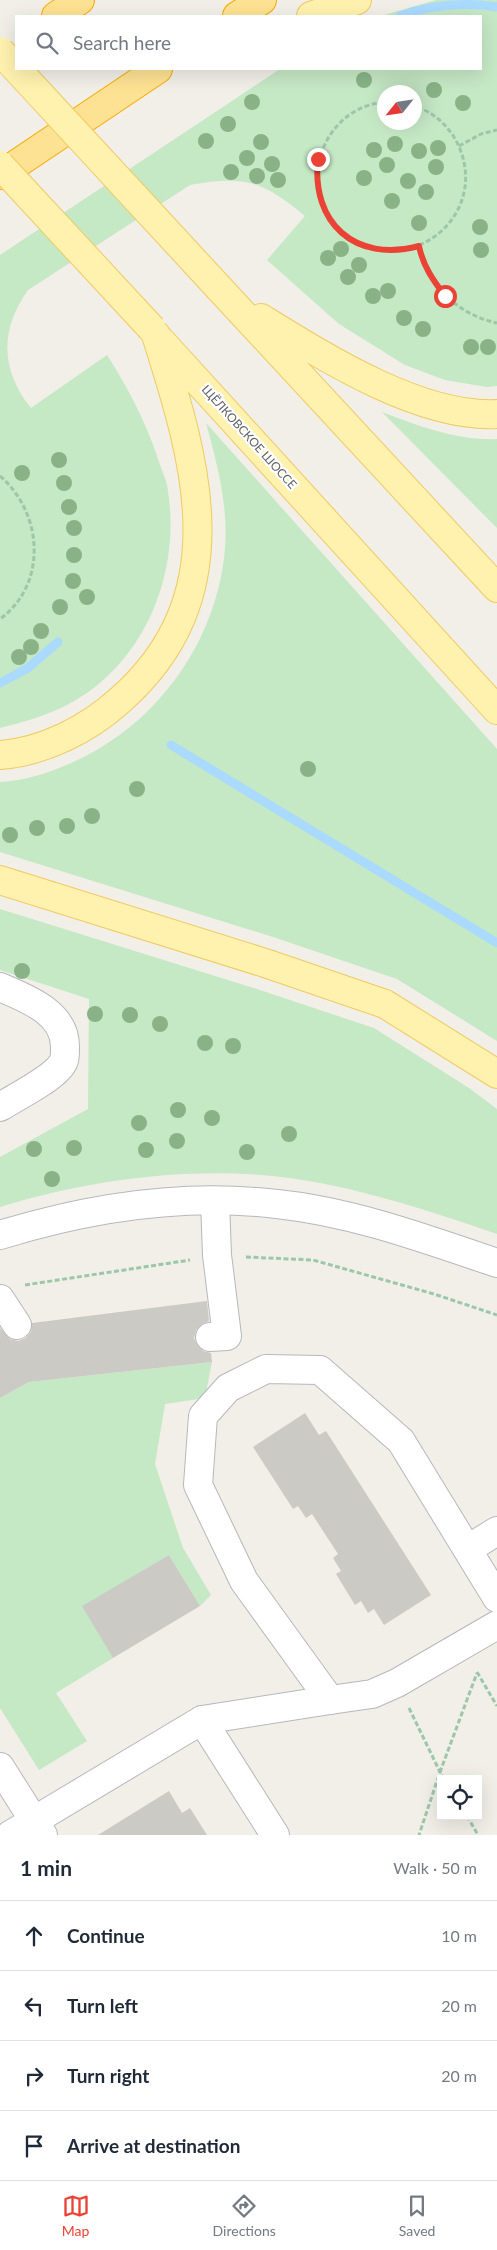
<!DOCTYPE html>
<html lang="en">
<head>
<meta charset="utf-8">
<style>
	:root { --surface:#fff; --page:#f6f6f7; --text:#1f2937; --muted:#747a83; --line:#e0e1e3; --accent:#ea4335 }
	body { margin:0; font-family:Lato,sans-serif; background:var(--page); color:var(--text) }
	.controls { position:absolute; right:15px; bottom:15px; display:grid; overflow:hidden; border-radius:0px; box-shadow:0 5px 20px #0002 }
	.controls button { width:45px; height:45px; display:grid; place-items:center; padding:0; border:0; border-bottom:1px solid var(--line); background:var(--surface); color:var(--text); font:25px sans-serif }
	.compass { position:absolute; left:377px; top:85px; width:45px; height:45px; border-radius:50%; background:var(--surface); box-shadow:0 5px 20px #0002; rotate:240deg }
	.stop { position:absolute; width:15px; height:15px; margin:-11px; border:4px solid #ea4335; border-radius:50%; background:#fff }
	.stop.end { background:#ea4335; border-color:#fff; box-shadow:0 1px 5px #0008 }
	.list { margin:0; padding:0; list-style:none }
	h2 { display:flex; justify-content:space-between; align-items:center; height:65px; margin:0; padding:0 20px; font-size:21px }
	h2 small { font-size:16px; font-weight:400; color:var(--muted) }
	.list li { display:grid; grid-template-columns:32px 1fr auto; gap:15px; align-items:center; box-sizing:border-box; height:70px; padding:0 20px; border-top:1px solid var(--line) }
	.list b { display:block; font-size:19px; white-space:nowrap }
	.list em { font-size:16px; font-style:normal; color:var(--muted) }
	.icon { flex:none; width:28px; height:28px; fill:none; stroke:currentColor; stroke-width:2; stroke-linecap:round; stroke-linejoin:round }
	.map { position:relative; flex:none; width:497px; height:1835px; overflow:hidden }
	.search { position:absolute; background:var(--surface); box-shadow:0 5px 20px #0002; left:15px; right:15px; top:15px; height:55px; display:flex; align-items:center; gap:12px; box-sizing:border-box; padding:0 18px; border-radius:0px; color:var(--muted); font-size:19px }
	.sheet { height:345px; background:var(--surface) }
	nav { display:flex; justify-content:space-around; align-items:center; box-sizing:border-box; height:70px; border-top:1px solid var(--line); background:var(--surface); font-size:14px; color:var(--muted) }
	nav a { display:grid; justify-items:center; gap:2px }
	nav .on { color:var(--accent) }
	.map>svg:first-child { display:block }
	.green { fill:#c5e8c5; fill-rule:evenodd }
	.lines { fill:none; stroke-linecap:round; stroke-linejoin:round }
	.stream { stroke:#aadaff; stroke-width:9 }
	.building { fill:#cccac5 }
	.minor-casing { stroke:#b5b8bc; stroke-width:30 }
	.major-casing { stroke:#f2c960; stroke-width:30 }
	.highway-casing { stroke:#f9ab00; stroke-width:30 }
	.path { stroke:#9cc7a9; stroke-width:3; stroke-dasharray:5 2.5; stroke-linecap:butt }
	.minor { stroke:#fff; stroke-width:28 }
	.major { stroke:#fff2af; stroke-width:28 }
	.highway { stroke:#fde293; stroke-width:28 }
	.major-bridge-casing { stroke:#f2c960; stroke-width:30; stroke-linecap:butt }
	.major-bridge { stroke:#fff2af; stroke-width:28 }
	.tree { fill:#89b387 }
	.route { stroke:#ea4335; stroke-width:6 }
	.labels { text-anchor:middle; stroke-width:4.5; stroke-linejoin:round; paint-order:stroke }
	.street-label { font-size:12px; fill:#5f6368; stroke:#fff }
</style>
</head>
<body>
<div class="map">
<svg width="497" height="1835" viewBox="0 0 497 1835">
	<rect width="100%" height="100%" fill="#f1efe8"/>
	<!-- green -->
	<g class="green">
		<path d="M436,0H497V386L487,387L445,380L405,365L339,324L267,260L305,216C264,181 243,175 190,185L28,290C0,330 0,369 31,408L107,355C128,388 145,420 157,456C160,466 165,476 167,485C183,572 144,669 61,708C41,717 21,723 0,728V255L280,69H481V16H381ZM384,92H414V122H384Z"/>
		<path d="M382,412C419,426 457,441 497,439V528Z"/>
		<path d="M206,423L497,749V1041L397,979L273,937L0,852V782C24,781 48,773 69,764C153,728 213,648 224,558C230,511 218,467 206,423Z"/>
		<path d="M0,909L257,989L374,1028L469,1088L497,1109V1234C427,1210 355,1186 281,1177C190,1166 87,1180 0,1207V1157L88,1109L89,999L0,970Z"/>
		<path d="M212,1362L205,1398L165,1404L155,1464L183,1548L211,1595L200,1606L169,1555L83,1606L113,1658L56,1693L87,1741L39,1770L0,1708V1398L29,1382Z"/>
	</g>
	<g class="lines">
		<!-- stream -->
		<g class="stream">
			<path d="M400,16C431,5 464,2 497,7"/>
			<path d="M0,683L28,668L58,642"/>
			<path d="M171,745L497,943"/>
		</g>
	</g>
	<!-- building -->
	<g class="building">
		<path d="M207,1301L209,1321L202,1324L196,1330L194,1338L197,1345L203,1351L211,1353L212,1362L29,1382L0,1398V1328L10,1339L18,1341L26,1338L31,1332L32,1323Z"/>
		<path d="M305,1413L319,1435L326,1431L431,1595L384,1625L374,1609L368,1613L361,1601L355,1605L336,1574L341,1571L333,1558L338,1554L312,1514L306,1518L298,1506L293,1509L253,1447Z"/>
		<path d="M169,1555L200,1606L113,1658L82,1606Z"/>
		<path d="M169,1791L182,1813L190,1808L207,1835H98Z"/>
	</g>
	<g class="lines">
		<defs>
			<g id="minor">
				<path d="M0,987C28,999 66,1013 65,1048C65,1058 65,1062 58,1069C46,1082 16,1097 0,1107"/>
				<path d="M0,1235C88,1208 185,1193 277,1204C353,1212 426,1239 497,1263"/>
				<path d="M0,1299L17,1325"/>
				<path d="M210,1337L227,1336L217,1255L215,1201"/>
				<path d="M468,1549L497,1531"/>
				<path d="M497,1598L401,1441L320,1370L266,1369L228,1388L203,1416L198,1485L244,1581L330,1700L372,1694L397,1683L497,1625"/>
				<path d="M202,1720L330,1700"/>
				<path d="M0,1767L43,1835"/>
				<path d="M10,1835L202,1720L275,1835"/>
			</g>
			<g id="major">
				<path d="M311,16L357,0"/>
				<path d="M219,288L497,588"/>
				<path d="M261,318C324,357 420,418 497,414"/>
				<path d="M161,341L497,710"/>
				<path d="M0,755C43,752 88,729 119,701C238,597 197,464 156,335"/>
				<path d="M0,880L265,963L385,1004L497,1074"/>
			</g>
			<g id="highway">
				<path d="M56,16L80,0"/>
				<path d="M237,16L262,0"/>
				<path d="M0,175L158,69"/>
			</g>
		</defs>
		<!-- minor casing -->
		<use href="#minor" class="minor-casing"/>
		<!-- major casing -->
		<use href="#major" class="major-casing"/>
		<!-- highway casing -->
		<use href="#highway" class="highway-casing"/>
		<!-- path -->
		<g class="path">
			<path d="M384,102C339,107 312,148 318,192C321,206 330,221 340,231C399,284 489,223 460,149C452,129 435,112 414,106"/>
			<path d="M459,146L481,134L497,130"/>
			<path d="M419,246C428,286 457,314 497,323"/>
			<path d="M0,476C43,513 48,584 0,619"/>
			<path d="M246,1257L313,1260L434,1294L497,1315"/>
			<path d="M25,1285L190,1260"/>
			<path d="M477,1672L497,1706"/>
			<path d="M409,1708L440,1772L419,1835"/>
			<path d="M444,1779L440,1772L477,1673"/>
			<path d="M467,1816L478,1835"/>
		</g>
		<!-- minor -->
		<use href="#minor" class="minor"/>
		<!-- major -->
		<use href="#major" class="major"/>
		<!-- highway -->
		<use href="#highway" class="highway"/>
		<defs>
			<g id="major-bridge">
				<path d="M0,51L219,288"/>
				<path d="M0,165L152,329"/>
			</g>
		</defs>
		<!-- major-bridge casing -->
		<use href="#major-bridge" class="major-bridge-casing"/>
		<!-- major-bridge -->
		<use href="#major-bridge" class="major-bridge"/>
	</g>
	<!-- trees -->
	<g class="tree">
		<circle cx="364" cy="80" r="8"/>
		<circle cx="434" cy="90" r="8"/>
		<circle cx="252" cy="102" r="8"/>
		<circle cx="463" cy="103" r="8"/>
		<circle cx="228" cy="124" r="8"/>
		<circle cx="206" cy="141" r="8"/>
		<circle cx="261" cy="142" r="8"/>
		<circle cx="395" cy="144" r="8"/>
		<circle cx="438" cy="148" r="8"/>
		<circle cx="374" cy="150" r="8"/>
		<circle cx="419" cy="151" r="8"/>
		<circle cx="247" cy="158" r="8"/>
		<circle cx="272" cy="164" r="8"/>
		<circle cx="387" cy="165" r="8"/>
		<circle cx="436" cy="167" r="8"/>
		<circle cx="231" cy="172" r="8"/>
		<circle cx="257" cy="176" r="8"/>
		<circle cx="364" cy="178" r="8"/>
		<circle cx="278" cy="180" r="8"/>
		<circle cx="408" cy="181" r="8"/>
		<circle cx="426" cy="192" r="8"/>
		<circle cx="392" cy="201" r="8"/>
		<circle cx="419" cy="223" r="8"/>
		<circle cx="480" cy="227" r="8"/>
		<circle cx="341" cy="249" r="8"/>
		<circle cx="481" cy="250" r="8"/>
		<circle cx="328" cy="258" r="8"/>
		<circle cx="359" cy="265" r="8"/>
		<circle cx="348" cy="277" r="8"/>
		<circle cx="388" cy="291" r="8"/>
		<circle cx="373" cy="296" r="8"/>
		<circle cx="404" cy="318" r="8"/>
		<circle cx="423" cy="329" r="8"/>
		<circle cx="471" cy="347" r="8"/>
		<circle cx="488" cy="347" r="8"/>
		<circle cx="59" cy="460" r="8"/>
		<circle cx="22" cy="473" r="8"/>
		<circle cx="64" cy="483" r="8"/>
		<circle cx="69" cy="507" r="8"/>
		<circle cx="74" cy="528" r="8"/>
		<circle cx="74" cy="555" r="8"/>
		<circle cx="73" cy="581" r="8"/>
		<circle cx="87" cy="597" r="8"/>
		<circle cx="60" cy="607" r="8"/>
		<circle cx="41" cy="631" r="8"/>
		<circle cx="31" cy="647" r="8"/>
		<circle cx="19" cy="657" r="8"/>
		<circle cx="308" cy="769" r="8"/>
		<circle cx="137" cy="789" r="8"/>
		<circle cx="92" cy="816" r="8"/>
		<circle cx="67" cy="826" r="8"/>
		<circle cx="37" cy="828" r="8"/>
		<circle cx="10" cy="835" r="8"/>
		<circle cx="22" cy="971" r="8"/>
		<circle cx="95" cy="1014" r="8"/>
		<circle cx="130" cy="1015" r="8"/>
		<circle cx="160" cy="1024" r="8"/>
		<circle cx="205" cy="1043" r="8"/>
		<circle cx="233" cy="1046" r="8"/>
		<circle cx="178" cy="1110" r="8"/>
		<circle cx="212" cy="1118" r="8"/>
		<circle cx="139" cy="1123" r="8"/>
		<circle cx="289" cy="1134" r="8"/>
		<circle cx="177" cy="1141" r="8"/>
		<circle cx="74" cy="1148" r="8"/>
		<circle cx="34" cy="1149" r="8"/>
		<circle cx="146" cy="1150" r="8"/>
		<circle cx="247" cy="1152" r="8"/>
		<circle cx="52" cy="1179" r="8"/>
	</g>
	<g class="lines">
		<!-- route -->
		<path class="route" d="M318,159C311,223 355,263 419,246C423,266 433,280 445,296"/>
	</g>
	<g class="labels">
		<!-- street labels -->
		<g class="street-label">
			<text transform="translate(249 437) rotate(48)" y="4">ЩЁЛКОВСКОЕ ШОССЕ</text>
		</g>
	</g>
</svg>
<div class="controls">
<button><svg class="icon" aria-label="locate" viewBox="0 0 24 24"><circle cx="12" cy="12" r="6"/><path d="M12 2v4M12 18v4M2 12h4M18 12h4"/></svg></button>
</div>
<svg class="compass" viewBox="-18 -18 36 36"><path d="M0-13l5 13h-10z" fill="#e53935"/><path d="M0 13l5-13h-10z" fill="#747a83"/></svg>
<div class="stop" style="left:445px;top:296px"></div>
<div class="stop end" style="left:318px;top:159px"></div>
<div class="search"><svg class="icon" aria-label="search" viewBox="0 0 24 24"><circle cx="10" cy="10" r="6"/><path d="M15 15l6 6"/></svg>Search here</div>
</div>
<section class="sheet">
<h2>1 min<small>Walk · 50 m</small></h2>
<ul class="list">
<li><svg class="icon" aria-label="ahead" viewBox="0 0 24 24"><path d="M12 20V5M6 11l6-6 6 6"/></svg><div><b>Continue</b></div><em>10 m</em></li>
<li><svg class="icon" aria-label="left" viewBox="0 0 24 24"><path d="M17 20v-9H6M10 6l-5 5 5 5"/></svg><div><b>Turn left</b></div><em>20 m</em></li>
<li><svg class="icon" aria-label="right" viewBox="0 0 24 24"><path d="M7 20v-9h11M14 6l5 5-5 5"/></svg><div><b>Turn right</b></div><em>20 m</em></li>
<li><svg class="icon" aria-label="arrive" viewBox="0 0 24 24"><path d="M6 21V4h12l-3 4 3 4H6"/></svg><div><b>Arrive at destination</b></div></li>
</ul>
</section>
<nav>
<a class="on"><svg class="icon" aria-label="map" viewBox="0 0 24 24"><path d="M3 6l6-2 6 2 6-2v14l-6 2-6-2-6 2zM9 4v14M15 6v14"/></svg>Map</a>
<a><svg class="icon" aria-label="directions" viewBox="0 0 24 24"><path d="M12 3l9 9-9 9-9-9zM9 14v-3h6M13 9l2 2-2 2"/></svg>Directions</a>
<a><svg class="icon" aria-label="saved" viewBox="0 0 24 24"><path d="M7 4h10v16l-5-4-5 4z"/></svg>Saved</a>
</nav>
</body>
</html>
